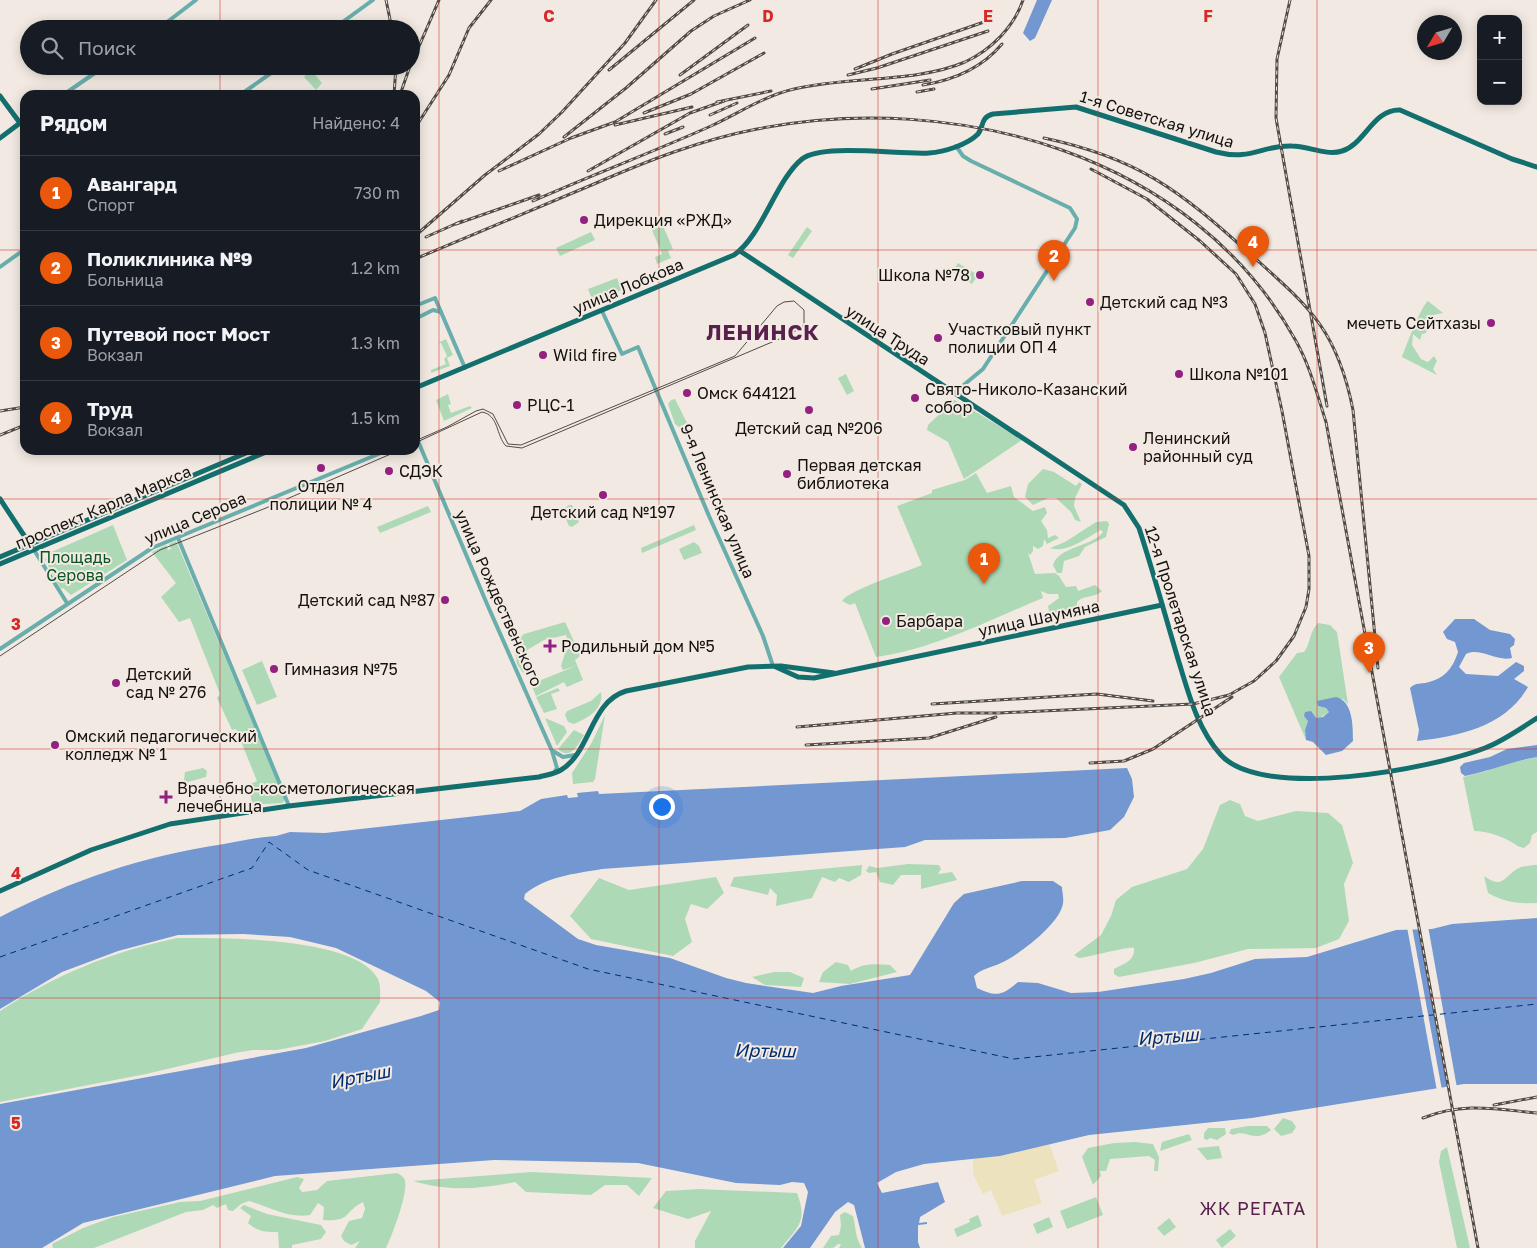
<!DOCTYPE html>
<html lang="ru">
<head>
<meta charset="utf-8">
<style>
	:root { --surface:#171b24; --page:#242831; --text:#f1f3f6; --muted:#9ea1a6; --line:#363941; --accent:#ea580c }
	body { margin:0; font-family:"Golos Text",sans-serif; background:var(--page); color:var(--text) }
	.controls { position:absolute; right:15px; top:15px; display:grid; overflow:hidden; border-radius:10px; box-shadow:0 2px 12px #0003 }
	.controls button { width:45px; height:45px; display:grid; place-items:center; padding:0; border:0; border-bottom:1px solid var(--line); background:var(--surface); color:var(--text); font:25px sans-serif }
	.compass { position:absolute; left:1417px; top:15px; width:45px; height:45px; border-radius:50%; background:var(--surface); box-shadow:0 2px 12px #0003; rotate:232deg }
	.you { position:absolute; left:661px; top:806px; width:18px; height:18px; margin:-12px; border:4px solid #fff; border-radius:50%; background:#1a73e8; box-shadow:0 0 0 8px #1a73e833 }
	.badge { display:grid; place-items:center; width:32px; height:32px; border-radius:50%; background:var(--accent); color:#fff; font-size:16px; font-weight:700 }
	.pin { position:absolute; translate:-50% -41px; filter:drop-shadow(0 1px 2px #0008) }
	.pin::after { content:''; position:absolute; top:26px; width:18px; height:15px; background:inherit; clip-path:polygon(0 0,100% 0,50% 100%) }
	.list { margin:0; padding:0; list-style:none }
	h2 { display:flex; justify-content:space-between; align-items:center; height:65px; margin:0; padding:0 20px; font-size:21px }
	h2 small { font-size:16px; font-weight:400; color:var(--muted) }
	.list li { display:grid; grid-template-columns:32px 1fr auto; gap:15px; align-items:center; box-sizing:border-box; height:75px; padding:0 20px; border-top:1px solid var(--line) }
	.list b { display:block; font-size:19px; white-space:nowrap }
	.list p { margin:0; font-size:16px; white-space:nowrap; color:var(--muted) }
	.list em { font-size:16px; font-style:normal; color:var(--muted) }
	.icon { flex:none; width:28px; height:28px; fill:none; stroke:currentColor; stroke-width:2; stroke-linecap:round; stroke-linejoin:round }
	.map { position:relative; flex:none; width:1537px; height:1248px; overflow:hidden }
	.search { position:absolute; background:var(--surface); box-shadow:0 2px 12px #0003; left:20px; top:20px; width:400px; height:55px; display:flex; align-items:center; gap:12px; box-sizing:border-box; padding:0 18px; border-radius:28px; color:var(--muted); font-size:19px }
	.panel { position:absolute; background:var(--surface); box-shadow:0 2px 12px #0003; left:20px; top:90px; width:400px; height:365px; border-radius:15px }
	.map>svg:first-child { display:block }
	.green { fill:#aed9b6 }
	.sand { fill:#ece2bd }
	.water { fill:#7297d1 }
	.pier { fill:#f2eae2 }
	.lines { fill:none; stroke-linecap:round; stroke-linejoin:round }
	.ferry { stroke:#002d71; stroke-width:1; stroke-dasharray:6 5; stroke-linecap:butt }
	.minor { stroke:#69aeac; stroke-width:4 }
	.major { stroke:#136f6e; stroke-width:5 }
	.tram { stroke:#514c48; stroke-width:1 }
	.rail-casing { stroke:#514c48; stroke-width:3 }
	.rail { stroke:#f2eae2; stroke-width:1; stroke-dasharray:4; stroke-linecap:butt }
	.grid { fill:none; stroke:#d62828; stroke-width:1; stroke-opacity:0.55 }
	.poi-dot { fill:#932180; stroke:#f2eae2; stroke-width:2 }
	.labels { text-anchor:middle; stroke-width:4; stroke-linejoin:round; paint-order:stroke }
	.street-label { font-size:16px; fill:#14110e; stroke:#f2eae2 }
	.poi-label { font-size:16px; fill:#14110e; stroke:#f2eae2; text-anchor:start }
	.park-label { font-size:16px; fill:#0b5426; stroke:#f2eae2 }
	.water-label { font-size:18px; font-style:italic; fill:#002d71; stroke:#f2eae2 }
	.neighbourhood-label { font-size:18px; letter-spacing:1px; fill:#58214d; stroke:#f2eae2 }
	.district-label { font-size:21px; font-weight:bold; letter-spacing:1px; fill:#58214d; stroke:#f2eae2 }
	.grid-label { font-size:16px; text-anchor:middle; font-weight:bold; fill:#d62828; stroke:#f2eae2; stroke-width:4; stroke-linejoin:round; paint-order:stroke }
</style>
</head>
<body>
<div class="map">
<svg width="1537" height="1248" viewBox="0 0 1537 1248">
	<rect width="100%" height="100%" fill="#f2eae2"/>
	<!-- green -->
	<g class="green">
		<path d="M311,70L322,83L316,90L304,77Z"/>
		<path d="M663,226L673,249L668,251L671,258L657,264L655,257L662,254L652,230Z"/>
		<path d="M807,227L812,231L793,258L788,255Z"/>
		<path d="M591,232L595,240L560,256L556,248Z"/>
		<path d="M958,263L978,275L972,284L952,272Z"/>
		<path d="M617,278L622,290L593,302L588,289Z"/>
		<path d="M1428,301L1443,313L1433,315L1426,333L1422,334L1420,340L1413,334L1412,345L1421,359L1428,362L1434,356L1437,361L1433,369L1437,375L1402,357C1406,346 1421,306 1428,301Z"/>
		<path d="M446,339L453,355L447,358L450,366L431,373V370L446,364L444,359L447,356L441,343H438Z"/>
		<path d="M846,374L854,391L847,395L838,378Z"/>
		<path d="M448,394L451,404L448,405L451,413L470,406L472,408L444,421L436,400Z"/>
		<path d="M675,399L687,423L679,427L675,424L668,404L671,400Z"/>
		<path d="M954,400C958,400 1013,435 1022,440L964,479L948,442L927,430L928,425Z"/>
		<path d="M1043,469L1054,472L1076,486L1079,482L1082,484L1075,498L1074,506L1081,522L1075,520L1071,512L1056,498H1048L1033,505L1025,497L1028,484Z"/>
		<path d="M976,473L987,493L1011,486L1014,497L1033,511L1045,507L1047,513L1041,521L1047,530L1048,538L1055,535L1059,538L1047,544L1044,539L1043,546L1038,549L1033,546V551L1030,555L1028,553L1035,574L1055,573L1059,576L1066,587L1076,586L1078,591L1095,585L1102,591C1095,598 1083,595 1077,602V616C1064,620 1050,623 1048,606L1059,598L1058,594H1048L1041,591L1043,598C989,620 935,649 876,657L855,603L850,605L842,601C850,589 904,573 922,565L897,506L932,493V490L965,480Z"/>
		<path d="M569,505H572L579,522L572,527L569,526L562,510Z"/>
		<path d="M428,506L431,512L380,533L377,527Z"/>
		<path d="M1107,521L1109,524L1106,537L1085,547L1079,556L1064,561L1062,573H1057L1053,565C1059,546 1092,547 1103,532L1101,530C1086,538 1066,554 1050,548L1065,542L1096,522Z"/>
		<path d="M113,525L127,560L71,595L63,588L61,589L45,560L47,554Z"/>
		<path d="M694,525L696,530L642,553L641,548Z"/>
		<path d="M176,541L285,800L282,803L252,805L249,785L257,781L236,729L232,730L217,698L220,694L190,618L179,622L161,597L176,583L152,552L166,545L168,550L171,549L169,544Z"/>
		<path d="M694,542L699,546L702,553L684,560L679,549Z"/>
		<path d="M565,622L580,654V656L575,660L583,680L567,687L564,682L536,696L531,684L576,666L563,670L561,666L565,653L570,647L566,635L544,640L527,650L529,664L523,673L517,664L514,644L524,634Z"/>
		<path d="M1318,623L1330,625L1337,632L1348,704L1343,699L1318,706L1326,708L1329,712L1318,719L1308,721L1305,730L1306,740L1279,677L1297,653L1304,652C1311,643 1309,632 1318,623Z"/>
		<path d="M262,661L277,697L257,705L242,670Z"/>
		<path d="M558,688L560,691L551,694L557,709L544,713L536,697Z"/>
		<path d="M601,692C604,709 588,718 574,724L568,722L565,715L567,711L591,701Z"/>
		<path d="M605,715L595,779L593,782L573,784L572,773L591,744Z"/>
		<path d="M545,718L564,726L567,732L557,746Z"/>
		<path d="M574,730L584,735C578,745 570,761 558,749Z"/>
		<path d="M1537,757V832L1532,835L1530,843L1524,848C1518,847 1517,845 1513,843C1502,836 1487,831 1474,831L1463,777L1487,771L1500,765Z"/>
		<path d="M203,768L207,771L206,777L188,782L184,780L185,772Z"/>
		<path d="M1230,800L1240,804L1245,816L1258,821L1296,811L1328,813L1342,825L1353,863L1344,884L1349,921L1339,939L1316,948L1248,949L1194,963L1119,977L1114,974V969C1124,964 1135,961 1134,948C1129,946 1090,957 1079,958L1074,955L1101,935L1111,916L1116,900L1132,887L1187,869L1203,849L1220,805Z"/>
		<path d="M908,864L939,865L941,869L938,874L952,872L957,880L921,889V875H901L893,885L880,882L876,872L869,873L866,871L869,866L877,868Z"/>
		<path d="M862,865L861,875L849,882L839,878L835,882L822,877L812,898L776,906L777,895L770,888L768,895L730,886L734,877Z"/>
		<path d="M1537,865V903C1518,904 1504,902 1488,893L1484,876C1505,891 1504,874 1521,867C1526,866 1532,865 1537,865Z"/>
		<path d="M716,877L724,893L707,909L691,904L685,919L692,942L673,956L591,939L570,916L599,878L629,890Z"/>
		<path d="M177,938C221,938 356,936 378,979C381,986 380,995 380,1002L362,1029L325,1041L277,1050H253L235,1053L146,1074L0,1102V1011C57,974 111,952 177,938Z"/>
		<path d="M836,962L848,965L851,971C863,963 876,964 890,965L897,972L850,984L819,982L823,972Z"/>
		<path d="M774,972H790L804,978L801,987L765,985L752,977Z"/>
		<path d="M1283,1118L1292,1121L1296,1127L1292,1133L1281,1136L1274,1129Z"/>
		<path d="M1248,1126H1267L1271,1130C1254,1144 1247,1128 1233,1135L1229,1133L1231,1129Z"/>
		<path d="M1208,1128H1225L1226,1134L1217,1140L1210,1138L1207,1140L1204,1139V1133Z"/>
		<path d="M1189,1134L1192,1140L1160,1151L1162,1142Z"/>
		<path d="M1135,1142L1153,1144L1159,1157L1158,1171H1154L1155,1160L1149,1156L1110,1159L1106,1171H1100L1101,1176L1093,1185L1082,1157L1088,1148L1114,1143Z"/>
		<path d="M1219,1146L1222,1158L1207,1160L1197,1148Z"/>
		<path d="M1447,1147L1470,1248H1457L1439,1162L1441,1151Z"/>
		<path d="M532,1172L652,1178L639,1196L627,1185H605L591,1195L526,1192L515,1182C478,1189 449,1192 413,1181Z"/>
		<path d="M397,1173C401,1175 404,1177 405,1181C408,1194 392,1236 386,1248H355L360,1241L351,1245L344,1241L341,1236L349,1221L362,1218L365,1209L363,1202C343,1212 352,1222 323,1220L324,1207L318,1203L310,1215C289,1219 269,1207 249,1201L241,1204L233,1211L228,1210L226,1204L217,1208L213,1205L203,1210L186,1212L94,1248H53L52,1244L83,1228L113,1217L180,1202L200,1201L297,1177L304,1179L299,1188L302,1192L317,1190L327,1181Z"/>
		<path d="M699,1189L797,1193C808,1221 798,1227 781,1248H695V1241L711,1211L688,1219L653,1208L666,1191Z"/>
		<path d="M1096,1197L1103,1215L1067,1229L1060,1211Z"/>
		<path d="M244,1205L267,1214L321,1225L326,1232L321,1239L292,1245V1248H279L278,1232C266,1232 258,1232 248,1223L251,1216L240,1208Z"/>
		<path d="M845,1212L853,1216C856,1228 855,1237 862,1248H839L841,1244H838L833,1248H823L831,1236L839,1235L841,1226L840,1215Z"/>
		<path d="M978,1215L982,1226L957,1237L954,1229L970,1222L969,1219Z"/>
		<path d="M1049,1217L1053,1227L1037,1234L1033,1224Z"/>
		<path d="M1169,1218L1176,1227L1164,1236L1157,1228Z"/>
		<path d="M1230,1229L1236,1236L1222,1248L1216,1240Z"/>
	</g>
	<!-- sand -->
	<path class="sand" d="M1049,1143L1059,1171L1034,1180L1042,1203L1002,1216L991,1190L983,1194L973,1174V1158L1000,1156Z"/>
	<!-- water -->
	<g class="water">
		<path d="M1037,0H1052L1035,38L1030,41L1023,33Z"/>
		<path d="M1455,619H1474L1490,630L1510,634L1515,639L1514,645L1510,648L1512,658C1496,662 1480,647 1466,654L1459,667L1466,674L1498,676L1516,662L1524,666V671L1514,679L1528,687C1505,727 1460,736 1417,741L1419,730L1410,688C1415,683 1418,684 1425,683C1444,679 1452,670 1458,652L1455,642L1447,639L1443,632Z"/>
		<path d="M1336,697C1353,701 1353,726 1353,741L1342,751L1326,755L1313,742L1306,740L1305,730L1308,721L1304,716L1305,712L1311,711L1316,718L1323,717L1329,712L1326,708L1318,706L1317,701Z"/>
		<path d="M1537,745V757C1512,761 1490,771 1465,776L1461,773L1460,767L1464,763L1490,757L1507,749Z"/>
		<path d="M1127,768L1132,779L1134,797L1124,817L1110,830L1065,838L925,840L905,847L602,869C574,874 547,876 525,894L524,899L578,939L596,945L670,958L726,978L746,983L813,993L841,986L910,975L954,903L964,894L1022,881H1053L1062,887C1062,892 1064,898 1063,903C1061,923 1019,955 1001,963C990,968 983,968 974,976L977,988C996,997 1002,996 1018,982L1038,983L1071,993L1098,992L1184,979L1211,973L1255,959L1307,957L1396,930L1432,929L1452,924L1537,918V1084H1464L1252,1118L1089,1135L1000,1156L924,1164L896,1172L877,1183L882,1193L938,1182L945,1202L920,1217L919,1223L927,1222V1224L918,1225V1242L920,1248H865L854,1205L848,1202L835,1212L810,1248H783L801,1226L808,1192L804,1183L792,1182L780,1185L736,1183L638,1163L494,1160L275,1176L83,1223L42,1248H0V1104L306,1048L421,1016L439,1010L440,1002L426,991L336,948L290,937L243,934L178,935L118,951L62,972L0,1009V917C75,879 140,857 224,844C241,841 259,837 276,836L290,832L325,833L520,811L541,799L567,795L568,798L578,797L577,793L598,791L599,794Z"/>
	</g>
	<!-- pier -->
	<g class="pier">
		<path d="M1428,926L1457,1088L1448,1089L1418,927Z"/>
		<path d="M1407,927H1412L1442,1090L1437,1091Z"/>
	</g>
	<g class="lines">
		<!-- ferry -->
		<path class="ferry" d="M0,957L252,868L269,842L308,870L588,969L1014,1059L1537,1004"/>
		<!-- minor -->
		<g class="minor">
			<path d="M158,29L196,0"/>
			<path d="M333,29L373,0"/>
			<path d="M63,95L105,66"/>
			<path d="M240,95L281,66"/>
			<path d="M0,267L25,249"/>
			<path d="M415,306L435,298L465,368"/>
			<path d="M602,311L622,354L638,347L709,516L763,636L773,666"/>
			<path d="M415,319L433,310L441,312"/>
			<path d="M954,393L983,369L1075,228L1077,219L1070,208L971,161L963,156L956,146"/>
			<path d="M415,434L487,604L552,751L557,768L554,773"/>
			<path d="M178,538L289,806"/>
			<path d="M34,550L67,603"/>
			<path d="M0,649L152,548L388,450"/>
			<path d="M553,751L563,757L575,755"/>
		</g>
		<!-- major -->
		<g class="major">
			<path d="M0,96L20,123L0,138"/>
			<path d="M740,251L1124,505L1139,528C1153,571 1165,615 1178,659C1188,691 1197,729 1221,755C1263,801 1431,769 1485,748C1503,741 1520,729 1537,718"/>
			<path d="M415,388L734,255C762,236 776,180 802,159C822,143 900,155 929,153C944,152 967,145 978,134C984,127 980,117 993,114L1076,107L1216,152C1252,161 1261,145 1292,146C1308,146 1326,156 1342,151C1365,144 1373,109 1400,110L1512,159L1537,167"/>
			<path d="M0,499L31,546"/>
			<path d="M0,557L253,450"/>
			<path d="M0,564L271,450"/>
			<path d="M776,667L798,677L814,678L1162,605"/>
			<path d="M0,891L91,850L170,824L289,806L539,777C546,775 554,774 561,770C591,752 590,702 626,691L748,667L781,666L834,673"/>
		</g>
		<!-- tram -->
		<g class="tram">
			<path d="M415,441L447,427L476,411L483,409L493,414L508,444L521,445L735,356L777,306L784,302L794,301L804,310V325L791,334L522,448L506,446C496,436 499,415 482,412L415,443"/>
			<path d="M0,656L160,550L266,508L400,450"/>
		</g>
		<defs>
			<g id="rail">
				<path d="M386,0L392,29"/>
				<path d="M1290,0L1277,59L1276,118L1327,406"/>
				<path d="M411,65L439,0"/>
				<path d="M855,69L892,54L984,22"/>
				<path d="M609,70L694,0"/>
				<path d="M680,75L748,25"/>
				<path d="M848,75L877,68L988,31"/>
				<path d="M923,85C954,80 982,68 1002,44"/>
				<path d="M872,89L930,80"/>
				<path d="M917,92L934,89"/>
				<path d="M394,95L396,66"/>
				<path d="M400,95L410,66"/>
				<path d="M717,102L771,91"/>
				<path d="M644,113L691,94L764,53"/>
				<path d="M710,115L737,103"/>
				<path d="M615,125L692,107"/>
				<path d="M415,128L449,75L469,28L491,0"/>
				<path d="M665,134L683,127"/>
				<path d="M564,137L626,88L691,31L714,16L750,0"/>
				<path d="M1044,138C1138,158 1179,190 1249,253C1308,306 1337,328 1353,410L1378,668"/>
				<path d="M499,171L571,138L615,122L755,38"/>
				<path d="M588,171L690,113L724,101"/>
				<path d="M533,201C592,175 653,152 711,126C739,113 764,96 794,89C847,76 916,83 965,62C991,50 1014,27 1023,0"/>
				<path d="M456,224L539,195"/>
				<path d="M415,236L485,175L539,134L562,112L625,43L656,0"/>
				<path d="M426,237L462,221"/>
				<path d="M415,259C474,234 534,209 594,184C647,161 700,140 757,129C956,90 1193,154 1296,341C1310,366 1317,394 1326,422L1478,1248"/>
				<path d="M0,411L25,407"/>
				<path d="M0,435L25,425"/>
				<path d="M932,704L1097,694L1153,701"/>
				<path d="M797,727L957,713H999L1193,704L1229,695L1254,681L1276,661L1294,636L1306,607L1309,589V556L1282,411L1265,333L1255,304L1236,274L1200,241L1147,199L1091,169"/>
				<path d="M806,745L929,738L996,717"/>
				<path d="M1090,763L1124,761L1153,749L1232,697"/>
				<path d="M1494,1105L1537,1097"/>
				<path d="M1423,1118C1463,1102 1495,1109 1537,1113"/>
			</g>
		</defs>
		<!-- rail casing -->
		<use href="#rail" class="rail-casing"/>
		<!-- rail -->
		<use href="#rail" class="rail"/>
	</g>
	<!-- grid -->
	<path class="grid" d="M220,0V29M439,0V1248M659,0V1248M878,0V1248M1098,0V1248M1317,0V1248M220,66V95M0,250H25M415,250H1537M220,450V1248M0,499H1537M0,749H1537M0,998H1537"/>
	<!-- markers -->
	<g class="poi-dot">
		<circle cx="584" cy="220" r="5"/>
		<circle cx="980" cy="275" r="5"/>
		<circle cx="1090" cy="302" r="5"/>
		<circle cx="1491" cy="323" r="5"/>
		<circle cx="938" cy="338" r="5"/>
		<circle cx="543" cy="355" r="5"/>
		<circle cx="1179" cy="374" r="5"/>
		<circle cx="687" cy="393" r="5"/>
		<circle cx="915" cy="398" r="5"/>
		<circle cx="517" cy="405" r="5"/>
		<circle cx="809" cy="410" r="5"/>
		<circle cx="1133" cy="447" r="5"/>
		<circle cx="321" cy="468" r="5"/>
		<circle cx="389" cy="471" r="5"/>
		<circle cx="787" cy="474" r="5"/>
		<circle cx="603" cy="495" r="5"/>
		<circle cx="445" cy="600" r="5"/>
		<circle cx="886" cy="621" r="5"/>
		<path d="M547.5 638.5h5v5h5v5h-5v5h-5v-5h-5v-5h5z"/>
		<circle cx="274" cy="669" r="5"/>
		<circle cx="116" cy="683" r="5"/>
		<circle cx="55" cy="745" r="5"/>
		<path d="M163.5 789.5h5v5h5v5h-5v5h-5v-5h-5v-5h5z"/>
	</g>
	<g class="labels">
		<!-- street labels -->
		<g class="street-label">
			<text transform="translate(1157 119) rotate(17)" y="6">1-я Советская улица</text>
			<text transform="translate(628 286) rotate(-23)" y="6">улица Лобкова</text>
			<text transform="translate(888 335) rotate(33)" y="6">улица Труда</text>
			<text transform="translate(718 501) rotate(67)" y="6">9-я Ленинская улица</text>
			<text transform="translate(103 507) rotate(-23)" y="6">проспект Карла Маркса</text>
			<text transform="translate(195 518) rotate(-23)" y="6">улица Серова</text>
			<text transform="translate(499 598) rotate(66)" y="6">улица Рождественского</text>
			<text transform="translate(1039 618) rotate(-12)" y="6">улица Шаумяна</text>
			<text transform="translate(1181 621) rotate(72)" y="6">12-я Пролетарская улица</text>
		</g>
		<!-- poi labels -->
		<g class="poi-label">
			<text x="594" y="226">Дирекция «РЖД»</text>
			<text x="970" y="281" text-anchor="end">Школа №78</text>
			<text x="1100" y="308">Детский сад №3</text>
			<text x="1481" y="329" text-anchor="end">мечеть Сейтхазы</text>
			<text x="948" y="335">Участковый пункт<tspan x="948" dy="18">полиции ОП 4</tspan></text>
			<text x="553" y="361">Wild fire</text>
			<text x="1189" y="380">Школа №101</text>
			<text x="925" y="395">Свято-Николо-Казанский<tspan x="925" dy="18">собор</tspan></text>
			<text x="697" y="399">Омск 644121</text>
			<text x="527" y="411">РЦС-1</text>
			<text x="809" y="434" text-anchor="middle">Детский сад №206</text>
			<text x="1143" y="444">Ленинский<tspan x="1143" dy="18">районный суд</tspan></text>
			<text x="797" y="471">Первая детская<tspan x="797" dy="18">библиотека</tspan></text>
			<text x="399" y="477">СДЭК</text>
			<text x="321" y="492" text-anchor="middle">Отдел<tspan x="321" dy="18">полиции № 4</tspan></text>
			<text x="603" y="518" text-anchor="middle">Детский сад №197</text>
			<text x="435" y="606" text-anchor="end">Детский сад №87</text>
			<text x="896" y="627">Барбара</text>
			<text x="561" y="652">Родильный дом №5</text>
			<text x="284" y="675">Гимназия №75</text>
			<text x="126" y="680">Детский<tspan x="126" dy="18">сад № 276</tspan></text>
			<text x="65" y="742">Омский педагогический<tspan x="65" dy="18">колледж № 1</tspan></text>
			<text x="177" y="794">Врачебно-косметологическая<tspan x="177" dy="18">лечебница</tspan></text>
		</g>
		<!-- park labels -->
		<g class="park-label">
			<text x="75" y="563">Площадь<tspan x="75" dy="18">Серова</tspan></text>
		</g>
		<!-- water labels -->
		<g class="water-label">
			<text transform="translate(1168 1037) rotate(-4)" y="6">Иртыш</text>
			<text transform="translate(765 1051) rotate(1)" y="6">Иртыш</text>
			<text transform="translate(360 1077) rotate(-11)" y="6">Иртыш</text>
		</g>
		<!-- neighbourhood labels -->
		<g class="neighbourhood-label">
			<text x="1253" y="1215">ЖК РЕГАТА</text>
		</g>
		<!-- district labels -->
		<g class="district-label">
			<text x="763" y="340">ЛЕНИНСК</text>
		</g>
	</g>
	<g class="grid-label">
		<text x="549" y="22">C</text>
		<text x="768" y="22">D</text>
		<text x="988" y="22">E</text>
		<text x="1208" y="22">F</text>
		<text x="16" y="630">3</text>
		<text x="16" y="879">4</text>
		<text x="16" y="1129">5</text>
	</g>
</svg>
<div class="controls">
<button>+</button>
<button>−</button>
</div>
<svg class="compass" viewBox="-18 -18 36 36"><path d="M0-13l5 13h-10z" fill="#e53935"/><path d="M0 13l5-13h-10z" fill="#9ea1a6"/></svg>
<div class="you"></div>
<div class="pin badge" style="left:984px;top:584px">1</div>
<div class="pin badge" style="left:1054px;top:281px">2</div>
<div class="pin badge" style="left:1369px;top:673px">3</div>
<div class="pin badge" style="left:1253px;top:267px">4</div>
<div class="search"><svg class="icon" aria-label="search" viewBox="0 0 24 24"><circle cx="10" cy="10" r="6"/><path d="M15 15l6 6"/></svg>Поиск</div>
<section class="panel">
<h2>Рядом<small>Найдено: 4</small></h2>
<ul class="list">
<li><span class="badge">1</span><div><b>Авангард</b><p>Спорт</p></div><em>730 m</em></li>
<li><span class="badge">2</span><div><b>Поликлиника №9</b><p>Больница</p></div><em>1.2 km</em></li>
<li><span class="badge">3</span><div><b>Путевой пост Мост</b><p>Вокзал</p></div><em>1.3 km</em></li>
<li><span class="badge">4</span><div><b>Труд</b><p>Вокзал</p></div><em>1.5 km</em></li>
</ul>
</section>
</div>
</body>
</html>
